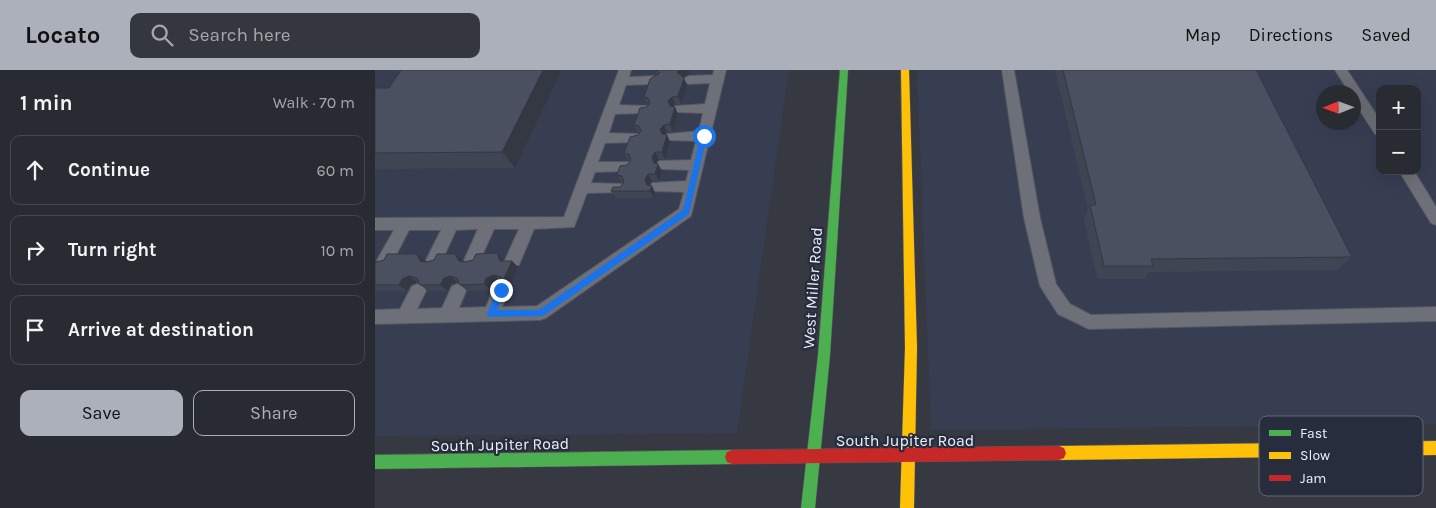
<!DOCTYPE html>
<html lang="en">
<head>
<meta charset="utf-8">
<style>
	:root { --surface:#282b32; --page:#34373e; --text:#f1f3f6; --muted:#a5a7ac; --line:#44474d; --accent:#acb0ba }
	body { margin:0; font-family:Karla,sans-serif; background:var(--page); color:var(--text) }
	.controls { position:absolute; right:15px; top:15px; display:grid; overflow:hidden; border-radius:10px; box-shadow:0 5px 20px #0002 }
	.controls button { width:45px; height:45px; display:grid; place-items:center; padding:0; border:0; border-bottom:1px solid var(--line); background:var(--surface); color:var(--text); font:25px sans-serif }
	.compass { position:absolute; left:941px; top:15px; width:45px; height:45px; border-radius:50%; background:var(--surface); box-shadow:0 5px 20px #0002; rotate:269deg }
	.stop { position:absolute; width:15px; height:15px; margin:-11px; border:4px solid #1a73e8; border-radius:50%; background:#fff }
	.stop.end { background:#1a73e8; border-color:#fff; box-shadow:0 1px 5px #0008 }
	.list { margin:0; padding:0; list-style:none }
	h2 { display:flex; justify-content:space-between; align-items:center; height:65px; margin:0; padding:0 20px; font-size:21px }
	h2 small { font-size:16px; font-weight:400; color:var(--muted) }
	.list li { display:grid; grid-template-columns:32px 1fr auto; gap:15px; align-items:center; box-sizing:border-box; height:70px; margin:0 10px 10px; padding:0 10px; border:1px solid var(--line); border-radius:10px }
	.list b { display:block; font-size:19px; white-space:nowrap }
	.list em { font-size:16px; font-style:normal; color:var(--muted) }
	.actions { display:flex; gap:10px; padding:15px 20px }
	.actions a { flex:1; padding:11px 0; border:1px solid var(--accent); border-radius:10px; text-align:center; font-size:18px; color:var(--accent) }
	.actions .main { background:var(--accent); color:#111 }
	.icon { flex:none; width:28px; height:28px; fill:none; stroke:currentColor; stroke-width:2; stroke-linecap:round; stroke-linejoin:round }
	.map { position:relative; flex:none; width:1061px; height:438px; overflow:hidden }
	header { display:flex; align-items:center; gap:30px; box-sizing:border-box; height:70px; padding:0 25px; background:var(--accent); color:#111 }
	header strong { font-size:24px }
	nav { display:flex; gap:28px; margin-inline-start:auto; font-size:18px }
	.search { width:350px; height:45px; background:var(--page); display:flex; align-items:center; gap:12px; box-sizing:border-box; padding:0 18px; border-radius:10px; color:var(--muted); font-size:19px }
	main { display:flex }
	aside { flex:1; background:var(--surface) }
	.map>svg:first-child { display:block }
	.built { fill:#373e52; fill-rule:evenodd }
	.lines { fill:none; stroke-linecap:round; stroke-linejoin:round }
	.lane-casing { stroke:#55575f; stroke-width:2 }
	.fast-casing { stroke:#55575f; stroke-width:1 }
	.slow-casing { stroke:#55575f; stroke-width:1 }
	.jam-casing { stroke:#55575f; stroke-width:1 }
	.lane { fill:#6d7078; fill-rule:evenodd }
	.fast { fill:#4caf50; fill-rule:evenodd }
	.slow { fill:#ffc107; fill-rule:evenodd }
	.jam { fill:#c62828; fill-rule:evenodd }
	.wall { fill:#404553 }
	.shaded-wall { fill:#343843 }
	.building { fill:#4a5060; stroke:#343843 }
	.route { fill:#1a73e8 }
	.labels { text-anchor:middle; stroke-width:4.5; stroke-linejoin:round; paint-order:stroke }
	.street-label { font-size:16px; fill:#ecf0fb; stroke:#272d3c }
	.key { fill:#272d3c; stroke:#626875; stroke-width:1 }
	.key-label { font-size:14px; fill:#ecf0fb }
</style>
</head>
<body>
<header>
<strong>Locato</strong>
<div class="search"><svg class="icon" aria-label="search" viewBox="0 0 24 24"><circle cx="10" cy="10" r="6"/><path d="M15 15l6 6"/></svg>Search here</div>
<nav><a>Map</a><a>Directions</a><a>Saved</a></nav>
</header>
<main>
<aside>
<h2>1 min<small>Walk · 70 m</small></h2>
<ul class="list">
<li><svg class="icon" aria-label="ahead" viewBox="0 0 24 24"><path d="M12 20V5M6 11l6-6 6 6"/></svg><div><b>Continue</b></div><em>60 m</em></li>
<li><svg class="icon" aria-label="right" viewBox="0 0 24 24"><path d="M7 20v-9h11M14 6l5 5-5 5"/></svg><div><b>Turn right</b></div><em>10 m</em></li>
<li><svg class="icon" aria-label="arrive" viewBox="0 0 24 24"><path d="M6 21V4h12l-3 4 3 4H6"/></svg><div><b>Arrive at destination</b></div></li>
</ul>
<div class="actions"><a class="main">Save</a><a>Share</a></div>
</aside>
<div class="map">
<svg width="1061" height="438" viewBox="0 0 1061 438">
	<rect width="100%" height="100%" fill="#363942"/>
	<!-- built -->
	<g class="built">
		<path d="M0,0H414L362,363L0,366Z"/>
		<path d="M542,0H1061V354L556,360ZM1005,19H1042V101H1005ZM948,22H978V52H948Z"/>
	</g>
	<g class="lines">
		<defs>
			<g id="lane">
				<path d="M244,0H256L254,7L280,6L286,10L280,14L251,15L244,35L275,36L277,39L275,42L270,43L240,44L234,63L266,64L268,67L266,70L261,72L230,73L223,92H256L258,96L256,100L251,101L220,102L216,113L249,114L251,118L249,122L212,123L199,157L159,159L144,195L138,196L132,195L130,190L144,159H119L103,195L97,196L91,195L89,190L103,159L81,160L65,195L59,196L53,195L51,190L66,160H34L16,195L10,196L4,195L2,190L19,160H0V148L189,147Z"/>
				<path d="M339,0H351L316,146L171,248L165,250L0,254V240L25,239L37,216L43,214L49,216L51,221L42,239L67,238L77,216L83,214L89,216L91,221L84,238L111,237L120,215L126,213L132,215L134,220L127,237L162,236L304,139L309,122L277,121L275,117L277,113L311,111L314,100L284,99L282,95L284,91L316,90L321,71L292,70L290,67L292,64L324,61L328,43L300,42L298,39L300,36L330,34L335,13L313,14L307,10L313,6L338,5Z"/>
				<path d="M627,0H639L665,148L681,214L695,234L716,245L1061,237V251L714,259L683,244L665,216L649,148Z"/>
				<path d="M960,0H972L1005,50V66L1000,64L978,30V22H974Z"/>
				<path d="M1024,101H1039L1061,137V155L1056,153Z"/>
			</g>
			<g id="fast">
				<path d="M465,0H473L455,285L440,438H426L443,285Z"/>
				<path d="M357,380L362,382L364,387L362,392L357,394L0,399V385Z"/>
			</g>
			<g id="slow">
				<path d="M526,0H534L542,278L539,438H525L530,278Z"/>
				<path d="M1061,371V385L684,390L679,388L677,383L679,378L684,376Z"/>
			</g>
			<path id="jam" d="M684,376L689,378L691,383L689,388L684,390L357,394L352,392L350,387L352,382L357,380Z"/>
		</defs>
		<!-- lane casing -->
		<use href="#lane" class="lane-casing"/>
		<!-- fast casing -->
		<use href="#fast" class="fast-casing"/>
		<!-- slow casing -->
		<use href="#slow" class="slow-casing"/>
		<!-- jam casing -->
		<use href="#jam" class="jam-casing"/>
		<!-- lane -->
		<use href="#lane" class="lane"/>
		<!-- fast -->
		<use href="#fast" class="fast"/>
		<!-- slow -->
		<use href="#slow" class="slow"/>
		<!-- jam -->
		<use href="#jam" class="jam"/>
	</g>
	<!-- wall -->
	<g class="wall">
		<path d="M187,0L140,98L0,99V18H14Z"/>
		<path d="M280,0H316L315,4L308,8L312,15L306,34H300L298,36L303,44L298,62H292L290,64L292,65L295,72L290,89H284L281,93L287,101L284,111H277L274,116H277L280,123L279,128H241L236,121L245,117L248,113L246,112L242,105L252,95L255,91L253,90L249,83L265,62H263L259,55L274,34H272L269,27L282,5Z"/>
		<path d="M680,0H881L977,187L962,200L774,202L770,209H722L709,150L713,139Z"/>
		<path d="M122,183L129,191H137L143,197L135,217L130,212L125,211L118,214L116,220L93,221L85,215V213L82,212L76,214L73,221H53L42,212L35,215L32,221H0V190L1,192L42,184L50,191L52,192L80,184L88,191L90,192Z"/>
	</g>
	<!-- shaded-wall -->
	<g class="shaded-wall">
		<path d="M168,0H187L140,98L127,82Z"/>
		<path d="M306,0H316L315,4L305,9L302,2Z"/>
		<path d="M309,8L312,15L306,34L303,26Z"/>
		<path d="M297,27L300,34L296,38L293,31Z"/>
		<path d="M300,37L303,44L298,62L295,54Z"/>
		<path d="M289,55L292,62L288,66L285,59Z"/>
		<path d="M292,65L295,72L290,89L287,82Z"/>
		<path d="M280,82L284,89L280,94H283L287,101L284,111L280,104L279,93L277,87Z"/>
		<path d="M273,104L277,111L273,116L275,122L270,109Z"/>
		<path d="M277,116L280,123L279,128L275,121Z"/>
		<path d="M122,183L128,190L132,197L125,191Z"/>
		<path d="M42,184L49,190L53,197L45,191Z"/>
		<path d="M80,184L87,190L91,197L84,191Z"/>
		<path d="M137,191L143,197L135,217L128,211Z"/>
		<path d="M119,205L125,211L118,214L116,220L109,214L111,208Z"/>
		<path d="M34,206L42,212L35,215L32,221L24,215L27,209Z"/>
		<path d="M75,206L82,212L76,214L73,221L65,215L69,208Z"/>
	</g>
	<!-- building -->
	<g class="building">
		<path d="M26,0H168L127,82L0,83V18H14Z"/>
		<path d="M281,0H306L302,2L309,8L303,26L297,27L293,31L295,36L300,37L295,54L289,55L285,59L287,64L292,65L287,82H280L277,87L279,93L283,94L280,104H273L270,109L272,115L277,116L275,121H236L238,117H245L249,112L247,106L242,105L245,96L252,95L256,90L254,84L249,83L255,67L263,65L266,61L264,56L259,55L265,38L272,37L275,33L273,28L269,27L275,9L285,3Z"/>
		<path d="M688,0H881L977,187L776,189L778,196H729L715,135H721Z"/>
		<path d="M122,183L125,191H137L128,211L126,207L119,205L111,208L109,214L85,215L82,208L75,206L69,208L65,215H45L42,208L34,206L27,209L24,215H0V191L2,192L9,190L12,184H42L45,191L52,192L59,190L62,184H80L84,191L90,192L98,190L101,184Z"/>
	</g>
	<!-- route -->
	<path class="route" d="M326,64L332,66L314,144L168,246L113,247L112,244L123,218L126,217L130,220L122,240H164L308,140Z"/>
	<g class="labels">
		<!-- street labels -->
		<g class="street-label">
			<text transform="translate(437 218) rotate(-86)" y="6">West Miller Road</text>
			<text x="530" y="376">South Jupiter Road</text>
			<text transform="translate(125 374) rotate(-1)" y="6">South Jupiter Road</text>
		</g>
	</g>
	<!-- legend -->
	<rect x="884" y="346" width="164" height="80" rx="8" class="key"/>
	<rect x="894" y="360" width="22" height="6" fill="#4caf50"/>
	<rect x="894" y="382" width="22" height="7" fill="#ffc107"/>
	<rect x="894" y="405" width="22" height="6" fill="#c62828"/>
	<g class="key-label">
		<text x="925" y="368">Fast</text>
		<text x="925" y="390">Slow</text>
		<text x="925" y="413">Jam</text>
	</g>
</svg>
<div class="controls">
<button>+</button>
<button>−</button>
</div>
<svg class="compass" viewBox="-18 -18 36 36"><path d="M0-13l5 13h-10z" fill="#e53935"/><path d="M0 13l5-13h-10z" fill="#a5a7ac"/></svg>
<div class="stop" style="left:329px;top:66px"></div>
<div class="stop end" style="left:126px;top:220px"></div>
</div>
</main>
</body>
</html>
